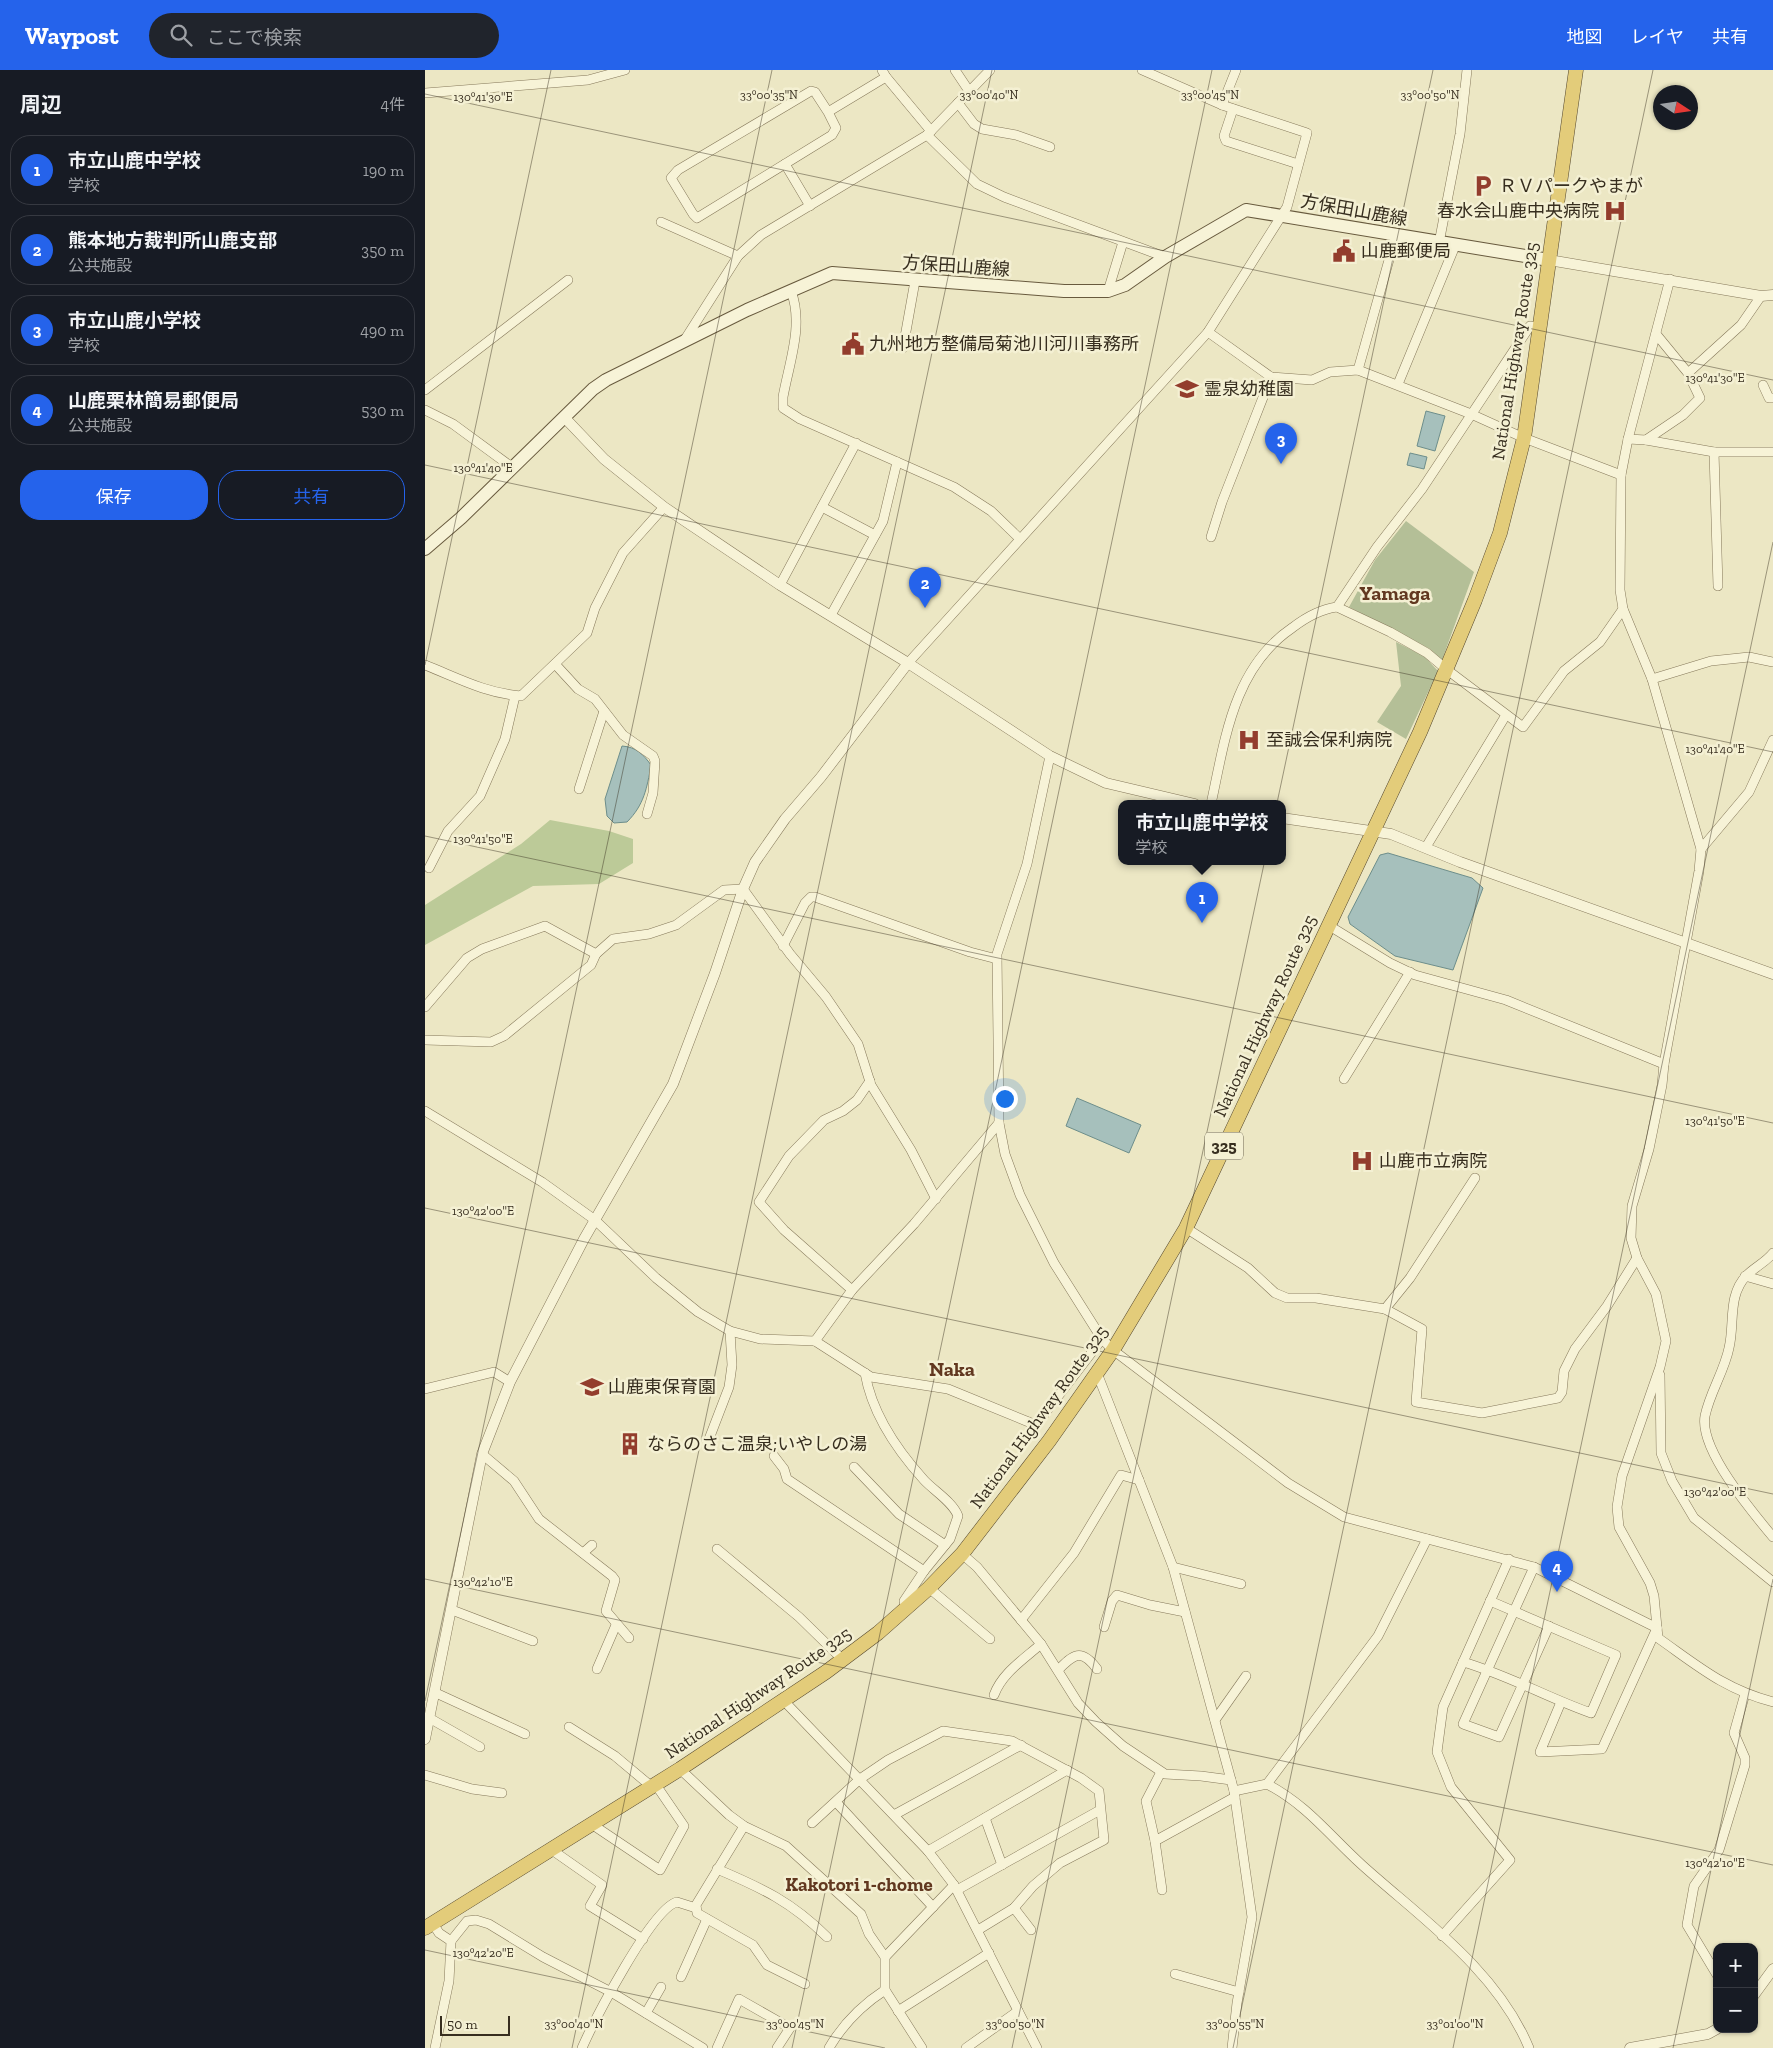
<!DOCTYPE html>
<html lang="ja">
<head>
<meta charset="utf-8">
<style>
	:root { --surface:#171b24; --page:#20242c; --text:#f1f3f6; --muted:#9ea1a6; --line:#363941; --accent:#2563eb }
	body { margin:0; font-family:"Zilla Slab","Noto Sans JP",serif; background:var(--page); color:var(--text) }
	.controls { position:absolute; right:15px; bottom:15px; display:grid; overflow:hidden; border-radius:10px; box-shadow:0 1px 4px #0004 }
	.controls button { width:45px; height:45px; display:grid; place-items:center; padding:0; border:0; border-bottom:1px solid var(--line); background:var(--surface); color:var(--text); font:25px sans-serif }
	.compass { position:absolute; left:1228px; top:15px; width:45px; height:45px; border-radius:50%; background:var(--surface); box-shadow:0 1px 4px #0004; rotate:102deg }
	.scale { position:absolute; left:15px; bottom:12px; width:70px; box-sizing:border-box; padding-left:5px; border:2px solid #372e1f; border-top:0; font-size:14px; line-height:18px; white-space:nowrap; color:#372e1f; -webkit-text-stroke:4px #f4f0d3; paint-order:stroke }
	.you { position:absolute; left:579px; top:1028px; width:18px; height:18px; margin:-12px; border:4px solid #fff; border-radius:50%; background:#1a73e8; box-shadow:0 0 0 8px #1a73e833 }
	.badge { display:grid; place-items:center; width:32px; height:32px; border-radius:50%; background:var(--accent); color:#fff; font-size:16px; font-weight:700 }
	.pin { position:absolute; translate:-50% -41px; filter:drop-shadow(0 1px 2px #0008) }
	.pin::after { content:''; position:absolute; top:26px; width:18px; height:15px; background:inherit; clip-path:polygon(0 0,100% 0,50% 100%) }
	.popup { position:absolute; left:693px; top:730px; width:168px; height:65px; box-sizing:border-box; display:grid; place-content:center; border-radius:10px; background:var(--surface); filter:drop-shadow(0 1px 4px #0005); font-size:16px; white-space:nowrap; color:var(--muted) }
	.popup b { font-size:19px; color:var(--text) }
	.popup::after { content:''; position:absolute; left:50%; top:100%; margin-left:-10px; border:10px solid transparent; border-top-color:var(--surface) }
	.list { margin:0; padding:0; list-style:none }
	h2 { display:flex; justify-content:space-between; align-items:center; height:65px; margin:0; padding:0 20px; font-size:21px }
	h2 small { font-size:16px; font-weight:400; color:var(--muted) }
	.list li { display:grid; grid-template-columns:32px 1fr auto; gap:15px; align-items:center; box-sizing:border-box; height:70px; margin:0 10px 10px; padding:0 10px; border:1px solid var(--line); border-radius:20px }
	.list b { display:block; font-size:19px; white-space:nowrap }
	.list p { margin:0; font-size:16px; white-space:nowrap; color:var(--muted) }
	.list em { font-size:16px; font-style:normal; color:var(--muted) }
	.actions { display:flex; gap:10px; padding:15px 20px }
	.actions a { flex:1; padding:11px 0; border:1px solid var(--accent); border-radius:20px; text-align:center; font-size:18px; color:var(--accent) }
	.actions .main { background:var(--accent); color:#fff }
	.icon { flex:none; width:28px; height:28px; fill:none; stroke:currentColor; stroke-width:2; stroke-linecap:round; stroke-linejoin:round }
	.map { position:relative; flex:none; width:1348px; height:1978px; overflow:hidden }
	header { display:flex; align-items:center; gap:30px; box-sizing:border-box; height:70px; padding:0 25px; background:var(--accent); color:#fff }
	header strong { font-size:24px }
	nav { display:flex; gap:28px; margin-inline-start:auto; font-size:18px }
	.search { width:350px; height:45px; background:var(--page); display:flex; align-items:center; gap:12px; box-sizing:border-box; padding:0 18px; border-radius:28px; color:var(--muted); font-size:19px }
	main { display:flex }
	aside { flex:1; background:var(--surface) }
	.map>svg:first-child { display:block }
	.green { fill:#bcca98 }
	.cemetery { fill:#b4bf97 }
	.water { fill:#a6c0bc; stroke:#6d8e8b }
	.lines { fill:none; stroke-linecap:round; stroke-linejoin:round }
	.minor-casing { stroke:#86795b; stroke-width:10 }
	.tertiary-casing { stroke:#86795b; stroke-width:11 }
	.secondary-casing { stroke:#685a3e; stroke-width:14 }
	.trunk-casing { stroke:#54472f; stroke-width:15 }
	.minor { stroke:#f7f3d7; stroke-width:9 }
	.tertiary { stroke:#f7f3d7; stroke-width:10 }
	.secondary { stroke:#f7f3d7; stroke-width:12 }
	.trunk { stroke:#e3cc7a; stroke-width:14 }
	.ticks { fill:none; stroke:#372e1f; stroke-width:1; stroke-opacity:0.45 }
	.labels { text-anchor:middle; stroke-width:5; stroke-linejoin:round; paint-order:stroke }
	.shield { fill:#f4f0d3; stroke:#706855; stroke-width:1 }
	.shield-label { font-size:16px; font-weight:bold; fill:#372e1f }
	.poi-label { font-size:18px; fill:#372e1f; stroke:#f4f0d3; text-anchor:start }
	.street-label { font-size:18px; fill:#372e1f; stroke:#f4f0d3 }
	.neighbourhood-label { font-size:19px; font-weight:bold; fill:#623820; stroke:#f4f0d3 }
	.quarter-label { font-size:20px; font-weight:bold; fill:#623820; stroke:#f4f0d3 }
	.ticks-label { font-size:12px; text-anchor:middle; fill:#372e1f; stroke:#f4f0d3; stroke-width:5; stroke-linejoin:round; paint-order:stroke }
</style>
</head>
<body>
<header>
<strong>Waypost</strong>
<div class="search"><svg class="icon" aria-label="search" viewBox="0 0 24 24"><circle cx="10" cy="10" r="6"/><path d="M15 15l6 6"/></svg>ここで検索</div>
<nav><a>地図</a><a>レイヤ</a><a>共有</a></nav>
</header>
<main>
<aside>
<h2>周辺<small>4件</small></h2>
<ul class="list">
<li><span class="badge">1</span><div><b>市立山鹿中学校</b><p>学校</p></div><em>190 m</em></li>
<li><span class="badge">2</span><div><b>熊本地方裁判所山鹿支部</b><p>公共施設</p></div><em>350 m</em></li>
<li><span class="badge">3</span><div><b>市立山鹿小学校</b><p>学校</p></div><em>490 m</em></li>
<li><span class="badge">4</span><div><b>山鹿栗林簡易郵便局</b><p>公共施設</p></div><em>530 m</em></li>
</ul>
<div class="actions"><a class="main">保存</a><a>共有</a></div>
</aside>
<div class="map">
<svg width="1348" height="1978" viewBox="0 0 1348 1978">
	<rect width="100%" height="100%" fill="#ece7c4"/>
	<!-- green -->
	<path class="green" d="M125,750L184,761L208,769V793L174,814L108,816L0,875V835L96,774Z"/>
	<!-- cemetery -->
	<g class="cemetery">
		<path d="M981,451L1049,502L1017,590L1005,579L924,537L950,490Z"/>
		<path d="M971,572L999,586L1013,601L981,669L952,652L976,616Z"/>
	</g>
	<!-- water -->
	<g class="water">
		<path d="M1001,341L1020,346L1010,381L992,376Z"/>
		<path d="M985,383L1002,387L999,399L982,395Z"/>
		<path d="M197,676C211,677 218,684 226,695C222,718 219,735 202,752L189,753L182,746L180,729Z"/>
		<path d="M963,783L1047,808L1058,818L1028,900L970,886L925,854L923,847L955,785Z"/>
		<path d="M652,1028L716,1055L704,1083L641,1056Z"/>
	</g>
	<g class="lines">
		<defs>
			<g id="minor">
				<path d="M457,0L461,7L506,61"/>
				<path d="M530,0L544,21"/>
				<path d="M0,23L163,10L200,0"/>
				<path d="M533,33L549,54L557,59L591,65L625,77"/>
				<path d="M797,35L811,0"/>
				<path d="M808,39L799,66L801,71L873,94"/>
				<path d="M403,42L390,22L386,21L253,100L246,108L268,144L272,148L407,65L411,58L403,42L461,7"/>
				<path d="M502,65L552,114L579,127L740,187"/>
				<path d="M360,94L385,136"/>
				<path d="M236,152L313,186"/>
				<path d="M1014,173L1035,64L1042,0"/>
				<path d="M1245,209L1203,369L1196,405L1195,520L1198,539L1227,609L1276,779L1274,801L1239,994L1237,1015L1224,1079L1207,1136L1206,1168L1212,1188L1231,1224L1241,1271L1235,1297L1197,1406L1192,1437L1194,1457L1225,1513L1229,1526L1233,1568C1273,1596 1299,1619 1348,1632"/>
				<path d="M366,221C379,255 364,293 358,327V338L375,349L529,417L566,441L594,468"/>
				<path d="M683,221L698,172"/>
				<path d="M783,262L846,307L887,310L905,302L933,300L1046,344L1099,368L1196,405"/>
				<path d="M259,271L313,186L336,165L502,65L565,0"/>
				<path d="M478,278L490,211"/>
				<path d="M933,300L971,165"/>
				<path d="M1263,303L1316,255L1336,226"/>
				<path d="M973,314L1030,176"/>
				<path d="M1338,315L1344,328H1348"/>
				<path d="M0,320L143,210"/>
				<path d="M0,340L28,354L88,398"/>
				<path d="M1203,369L1221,370L1289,382H1348"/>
				<path d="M1221,370L1258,345L1275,328L1263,303L1231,264"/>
				<path d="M1289,382L1293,516"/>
				<path d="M397,437L450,465"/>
				<path d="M786,467L797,432L846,307"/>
				<path d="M355,515L431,373"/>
				<path d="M912,537L952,477L997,419L1105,256L1113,257"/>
				<path d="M406,545L458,451L472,392"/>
				<path d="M483,593L783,262L862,137L882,63L797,35L717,0"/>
				<path d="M130,594L153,619L170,629L198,665L228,686L230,691L228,723L222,744"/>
				<path d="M0,595C33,608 60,623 96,626L162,563L170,538L198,483L239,437"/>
				<path d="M1227,609L1286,591L1324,587L1348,592"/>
				<path d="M625,686L602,794L572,884L574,1053L580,1084L595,1125L629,1193L677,1269L688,1280L863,1413L919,1447L1109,1497L1232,1558"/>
				<path d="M154,719L179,641"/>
				<path d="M786,734C800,670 808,598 867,558C880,548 896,539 912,537L965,562L1002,583L1021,599L1098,657L1139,601L1175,572L1198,539"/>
				<path d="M1001,777L1081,645"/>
				<path d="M1276,779L1324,722L1348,670"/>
				<path d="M4,798L23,761L55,726L80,669L90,626"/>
				<path d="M903,855L965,893L990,905L1081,930L1239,994"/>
				<path d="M358,876L380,833L386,827H390L545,882L572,889"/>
				<path d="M0,937L42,888L57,879L120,856L171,884L188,869L224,864L251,855L299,820L318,819L365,884L401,927L433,974L446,1015L486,1080L511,1129"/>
				<path d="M0,970L66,972L79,966L166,895L171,884"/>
				<path d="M919,1009L985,902"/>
				<path d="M0,1041L117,1112L170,1150L231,1208L273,1242L305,1261L335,1269L390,1271L446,1307L523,1319L611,1355L677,1269"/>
				<path d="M761,1158L823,1198L850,1223L862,1228H891L960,1239L985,1208L1050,1108"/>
				<path d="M1348,1183C1341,1192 1330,1197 1322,1205C1302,1225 1310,1254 1304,1278C1299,1302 1285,1322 1280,1346C1274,1379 1327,1442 1348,1467"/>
				<path d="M1320,1206L1348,1214"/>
				<path d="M427,1220L359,1160L334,1132L364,1086L399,1050L418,1041L432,1030L445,1011"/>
				<path d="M960,1239L997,1259L991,1332L1057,1343L1133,1328L1137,1322L1139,1301L1150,1279L1182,1236L1212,1188"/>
				<path d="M390,1271L427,1220L489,1154L574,1053"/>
				<path d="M440,1303C447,1344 471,1379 499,1410C508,1420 528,1432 533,1446L525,1469L499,1501L479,1531L481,1539"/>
				<path d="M672,1303L748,1497L809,1721L827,1847L812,1933L807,1978"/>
				<path d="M1235,1305L1236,1383L1247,1411L1269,1448L1348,1512"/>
				<path d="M0,1319L69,1302L85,1312"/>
				<path d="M284,1369L304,1317L307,1295L305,1261"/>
				<path d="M57,1384L89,1411L114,1449L187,1506L190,1510L181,1541L204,1568"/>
				<path d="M349,1386L359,1399L362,1409L499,1501"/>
				<path d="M429,1397L474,1444L520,1475"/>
				<path d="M292,1479L374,1547L418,1590"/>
				<path d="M158,1483L167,1475"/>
				<path d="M537,1484L552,1497L616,1574L653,1633L671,1652L698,1676L740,1704L776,1706L806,1710"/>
				<path d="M748,1497L816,1514"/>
				<path d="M1109,1497L1038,1654L1074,1667L1124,1556"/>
				<path d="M504,1518L565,1569"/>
				<path d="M27,1540L108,1571"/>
				<path d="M596,1550L649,1483L696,1405L714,1410"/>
				<path d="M679,1557L687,1531L692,1525L725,1535L760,1542"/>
				<path d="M1038,1592C1083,1605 1123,1628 1166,1643L1191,1585L1065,1531"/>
				<path d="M172,1599L191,1555"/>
				<path d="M633,1600C648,1585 656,1577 672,1599"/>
				<path d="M11,1623L100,1664"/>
				<path d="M569,1625C577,1603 599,1589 616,1574"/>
				<path d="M359,1631L503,1781L529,1815L612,1978"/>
				<path d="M1136,1632L1115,1682L1177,1679L1232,1558"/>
				<path d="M6,1649L55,1677"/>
				<path d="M790,1650L821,1606"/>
				<path d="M144,1657L190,1686L227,1717"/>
				<path d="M255,1699L304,1745L319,1756L361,1776L436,1844L444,1864L460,1887V1920L497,1978"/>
				<path d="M736,1702L721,1731L730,1771L810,1727"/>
				<path d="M0,1705L47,1719L77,1723"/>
				<path d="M842,1714L953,1566L1002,1469"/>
				<path d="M809,1721L842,1714C882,1735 904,1765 937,1795C997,1849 1072,1900 1104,1978"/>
				<path d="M411,1732L508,1837"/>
				<path d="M469,1745L596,1675"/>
				<path d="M560,1748L577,1795"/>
				<path d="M387,1753L435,1709L463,1690L518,1661L587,1671L656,1708L674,1721L679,1770L635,1793L608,1816L589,1838L553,1860"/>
				<path d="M168,1755L235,1800L259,1756L231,1715"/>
				<path d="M319,1756L271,1835L272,1843L328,1875L342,1895L380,1914"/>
				<path d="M730,1771L737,1820"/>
				<path d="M127,1780L177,1815L165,1836L218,1869"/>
				<path d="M503,1781L642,1700"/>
				<path d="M292,1799C337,1818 367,1832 402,1867"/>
				<path d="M532,1820L675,1740"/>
				<path d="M589,1838L606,1860"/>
				<path d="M7,1852L14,1863L26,1871L24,1911L10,1978"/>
				<path d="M1017,1866L1085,1790L1026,1717L1012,1682L1018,1637L1084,1489"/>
				<path d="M26,1871L42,1851L51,1850L64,1854L118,1887L186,1922L278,1978"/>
				<path d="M460,1887L529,1815"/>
				<path d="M750,1904L814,1922"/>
				<path d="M1292,1905L1262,1855L1269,1816L1294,1780L1320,1695V1688L1309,1663L1320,1624"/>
				<path d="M256,1907L282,1849"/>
				<path d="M473,1941L564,1883"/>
				<path d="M221,1943L236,1917"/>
				<path d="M157,1978C169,1951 227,1838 252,1832L271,1838"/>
				<path d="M292,1978L314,1929L365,1958L352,1978"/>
				<path d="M404,1978C418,1954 437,1935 460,1920"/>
				<path d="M541,1978L593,1941"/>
			</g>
			<g id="tertiary">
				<path d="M1124,190L1336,226L1348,225"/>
				<path d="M139,347L179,389L239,437L355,515L483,593L625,686L681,713L770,734"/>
				<path d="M857,748L966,764L1035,792L1348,904"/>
				<path d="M0,1669L57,1384L85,1312L159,1169L248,1014L290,903L318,819L330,792L360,749L396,707L483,593"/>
				<path d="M1329,1925L1348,1899"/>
				<path d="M1205,1978L1283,1964L1292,1959"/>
			</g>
			<path id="secondary" d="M0,479L36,448L168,319L181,310L322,240L407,203L639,221H683L700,215L740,187L821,140L1124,190"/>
			<path id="trunk" d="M0,1858L255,1699L401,1602L453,1563L504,1518L537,1484L624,1371L688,1280L761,1158L995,662L1050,530L1075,463L1099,368L1151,0"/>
		</defs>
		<!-- minor casing -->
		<use href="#minor" class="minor-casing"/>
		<!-- tertiary casing -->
		<use href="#tertiary" class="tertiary-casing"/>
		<!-- secondary casing -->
		<use href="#secondary" class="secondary-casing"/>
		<!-- trunk casing -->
		<use href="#trunk" class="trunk-casing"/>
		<!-- minor -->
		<use href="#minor" class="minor"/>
		<!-- tertiary -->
		<use href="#tertiary" class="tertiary"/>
		<!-- secondary -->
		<use href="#secondary" class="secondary"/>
		<!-- trunk -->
		<use href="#trunk" class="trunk"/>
	</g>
	<!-- ticks -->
	<path class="ticks" d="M0,24L1348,310M0,395L1348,682M0,595L126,0M0,766L1348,1053M0,1138L1348,1424M0,1509L1348,1795M0,1631L347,0M0,1880L460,1978M147,1978L567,0M367,1978L787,0M587,1978L1008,0M808,1978L1228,0M1028,1978L1348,472M1248,1978L1348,1509"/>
	<!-- icons -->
	<defs>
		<symbol id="parking-bare" viewBox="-9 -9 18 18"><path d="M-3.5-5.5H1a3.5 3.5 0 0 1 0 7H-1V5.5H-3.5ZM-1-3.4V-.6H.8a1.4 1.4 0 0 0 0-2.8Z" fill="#933d2d" stroke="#f4f0d3" stroke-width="2.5" paint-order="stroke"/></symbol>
		<symbol id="hospital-bare" viewBox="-9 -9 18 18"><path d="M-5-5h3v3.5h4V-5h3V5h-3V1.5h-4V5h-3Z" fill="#933d2d" stroke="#f4f0d3" stroke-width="2.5" paint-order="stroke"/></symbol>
		<symbol id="civic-bare" viewBox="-9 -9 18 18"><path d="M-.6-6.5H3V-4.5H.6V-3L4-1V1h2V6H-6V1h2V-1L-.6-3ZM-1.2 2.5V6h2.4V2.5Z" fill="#933d2d" stroke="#f4f0d3" stroke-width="2.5" paint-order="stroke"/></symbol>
		<symbol id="school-bare" viewBox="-9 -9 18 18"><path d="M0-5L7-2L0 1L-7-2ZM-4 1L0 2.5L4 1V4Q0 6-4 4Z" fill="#933d2d" stroke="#f4f0d3" stroke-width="2.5" paint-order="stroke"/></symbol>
		<symbol id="building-bare" viewBox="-9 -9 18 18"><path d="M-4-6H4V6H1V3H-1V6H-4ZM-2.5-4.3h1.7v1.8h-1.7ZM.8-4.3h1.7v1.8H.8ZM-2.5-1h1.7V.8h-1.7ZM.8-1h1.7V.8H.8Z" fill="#933d2d" stroke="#f4f0d3" stroke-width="2.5" paint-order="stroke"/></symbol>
	</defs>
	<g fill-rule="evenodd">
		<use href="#parking-bare" x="1042" y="100" width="32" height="32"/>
		<use href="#hospital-bare" x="1174" y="125" width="32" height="32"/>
		<use href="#civic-bare" x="903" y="165" width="32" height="32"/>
		<use href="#civic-bare" x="412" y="258" width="32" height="32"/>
		<use href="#school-bare" x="746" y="303" width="32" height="32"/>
		<use href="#hospital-bare" x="808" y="654" width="32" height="32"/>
		<use href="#hospital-bare" x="921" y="1075" width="32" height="32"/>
		<use href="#school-bare" x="151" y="1301" width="32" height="32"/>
		<use href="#building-bare" x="189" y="1358" width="32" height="32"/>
	</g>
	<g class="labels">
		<!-- shield labels -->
		<rect class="shield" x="780" y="1062.5" width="38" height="27" rx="4"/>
		<g class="shield-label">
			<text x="799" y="1082">325</text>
		</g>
		<!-- poi labels -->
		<g class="poi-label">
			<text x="1074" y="122">ＲＶパークやまが</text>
			<text x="1174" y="147" text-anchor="end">春水会山鹿中央病院</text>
			<text x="936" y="187">山鹿郵便局</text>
			<text x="444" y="280">九州地方整備局菊池川河川事務所</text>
			<text x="779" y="325">霊泉幼稚園</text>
			<text x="841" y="676">至誠会保利病院</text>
			<text x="954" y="1097">山鹿市立病院</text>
			<text x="183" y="1323">山鹿東保育園</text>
			<text x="222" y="1380">ならのさこ温泉;いやしの湯</text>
		</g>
		<!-- street labels -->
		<g class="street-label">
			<text transform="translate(929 140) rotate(10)" y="6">方保田山鹿線</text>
			<text transform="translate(531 196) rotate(4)" y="6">方保田山鹿線</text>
			<text transform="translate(1090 281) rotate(-81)" y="6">National Highway Route 325</text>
			<text transform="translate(840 946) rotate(-65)" y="6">National Highway Route 325</text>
			<text transform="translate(614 1347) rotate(-54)" y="6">National Highway Route 325</text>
			<text transform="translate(333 1623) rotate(-34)" y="6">National Highway Route 325</text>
		</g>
		<!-- neighbourhood labels -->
		<g class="neighbourhood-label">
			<text x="434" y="1821">Kakotori 1-chome</text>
		</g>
		<!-- quarter labels -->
		<g class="quarter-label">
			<text x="970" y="530">Yamaga</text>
			<text x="527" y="1306">Naka</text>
		</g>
	</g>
	<g class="ticks-label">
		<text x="344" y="29">33°00'35"N</text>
		<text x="564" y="29">33°00'40"N</text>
		<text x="785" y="29">33°00'45"N</text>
		<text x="1005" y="29">33°00'50"N</text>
		<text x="58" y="31">130°41'30"E</text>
		<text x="1290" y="312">130°41'30"E</text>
		<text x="58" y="402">130°41'40"E</text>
		<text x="1290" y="683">130°41'40"E</text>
		<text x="58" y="773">130°41'50"E</text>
		<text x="1290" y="1055">130°41'50"E</text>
		<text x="58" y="1145">130°42'00"E</text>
		<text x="1290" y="1426">130°42'00"E</text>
		<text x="58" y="1516">130°42'10"E</text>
		<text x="1290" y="1797">130°42'10"E</text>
		<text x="58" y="1887">130°42'20"E</text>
		<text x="149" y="1958">33°00'40"N</text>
		<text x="370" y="1958">33°00'45"N</text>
		<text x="590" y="1958">33°00'50"N</text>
		<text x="810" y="1958">33°00'55"N</text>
		<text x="1030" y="1958">33°01'00"N</text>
	</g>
</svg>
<div class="controls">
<button>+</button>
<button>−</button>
</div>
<svg class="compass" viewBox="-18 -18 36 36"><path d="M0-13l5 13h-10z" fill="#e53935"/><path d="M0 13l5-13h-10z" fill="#9ea1a6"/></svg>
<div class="scale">50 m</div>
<div class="you"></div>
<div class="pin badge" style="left:777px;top:853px">1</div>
<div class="popup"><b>市立山鹿中学校</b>学校</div>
<div class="pin badge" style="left:500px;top:538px">2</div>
<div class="pin badge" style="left:856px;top:394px">3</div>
<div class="pin badge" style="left:1132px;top:1522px">4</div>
</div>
</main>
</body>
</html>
